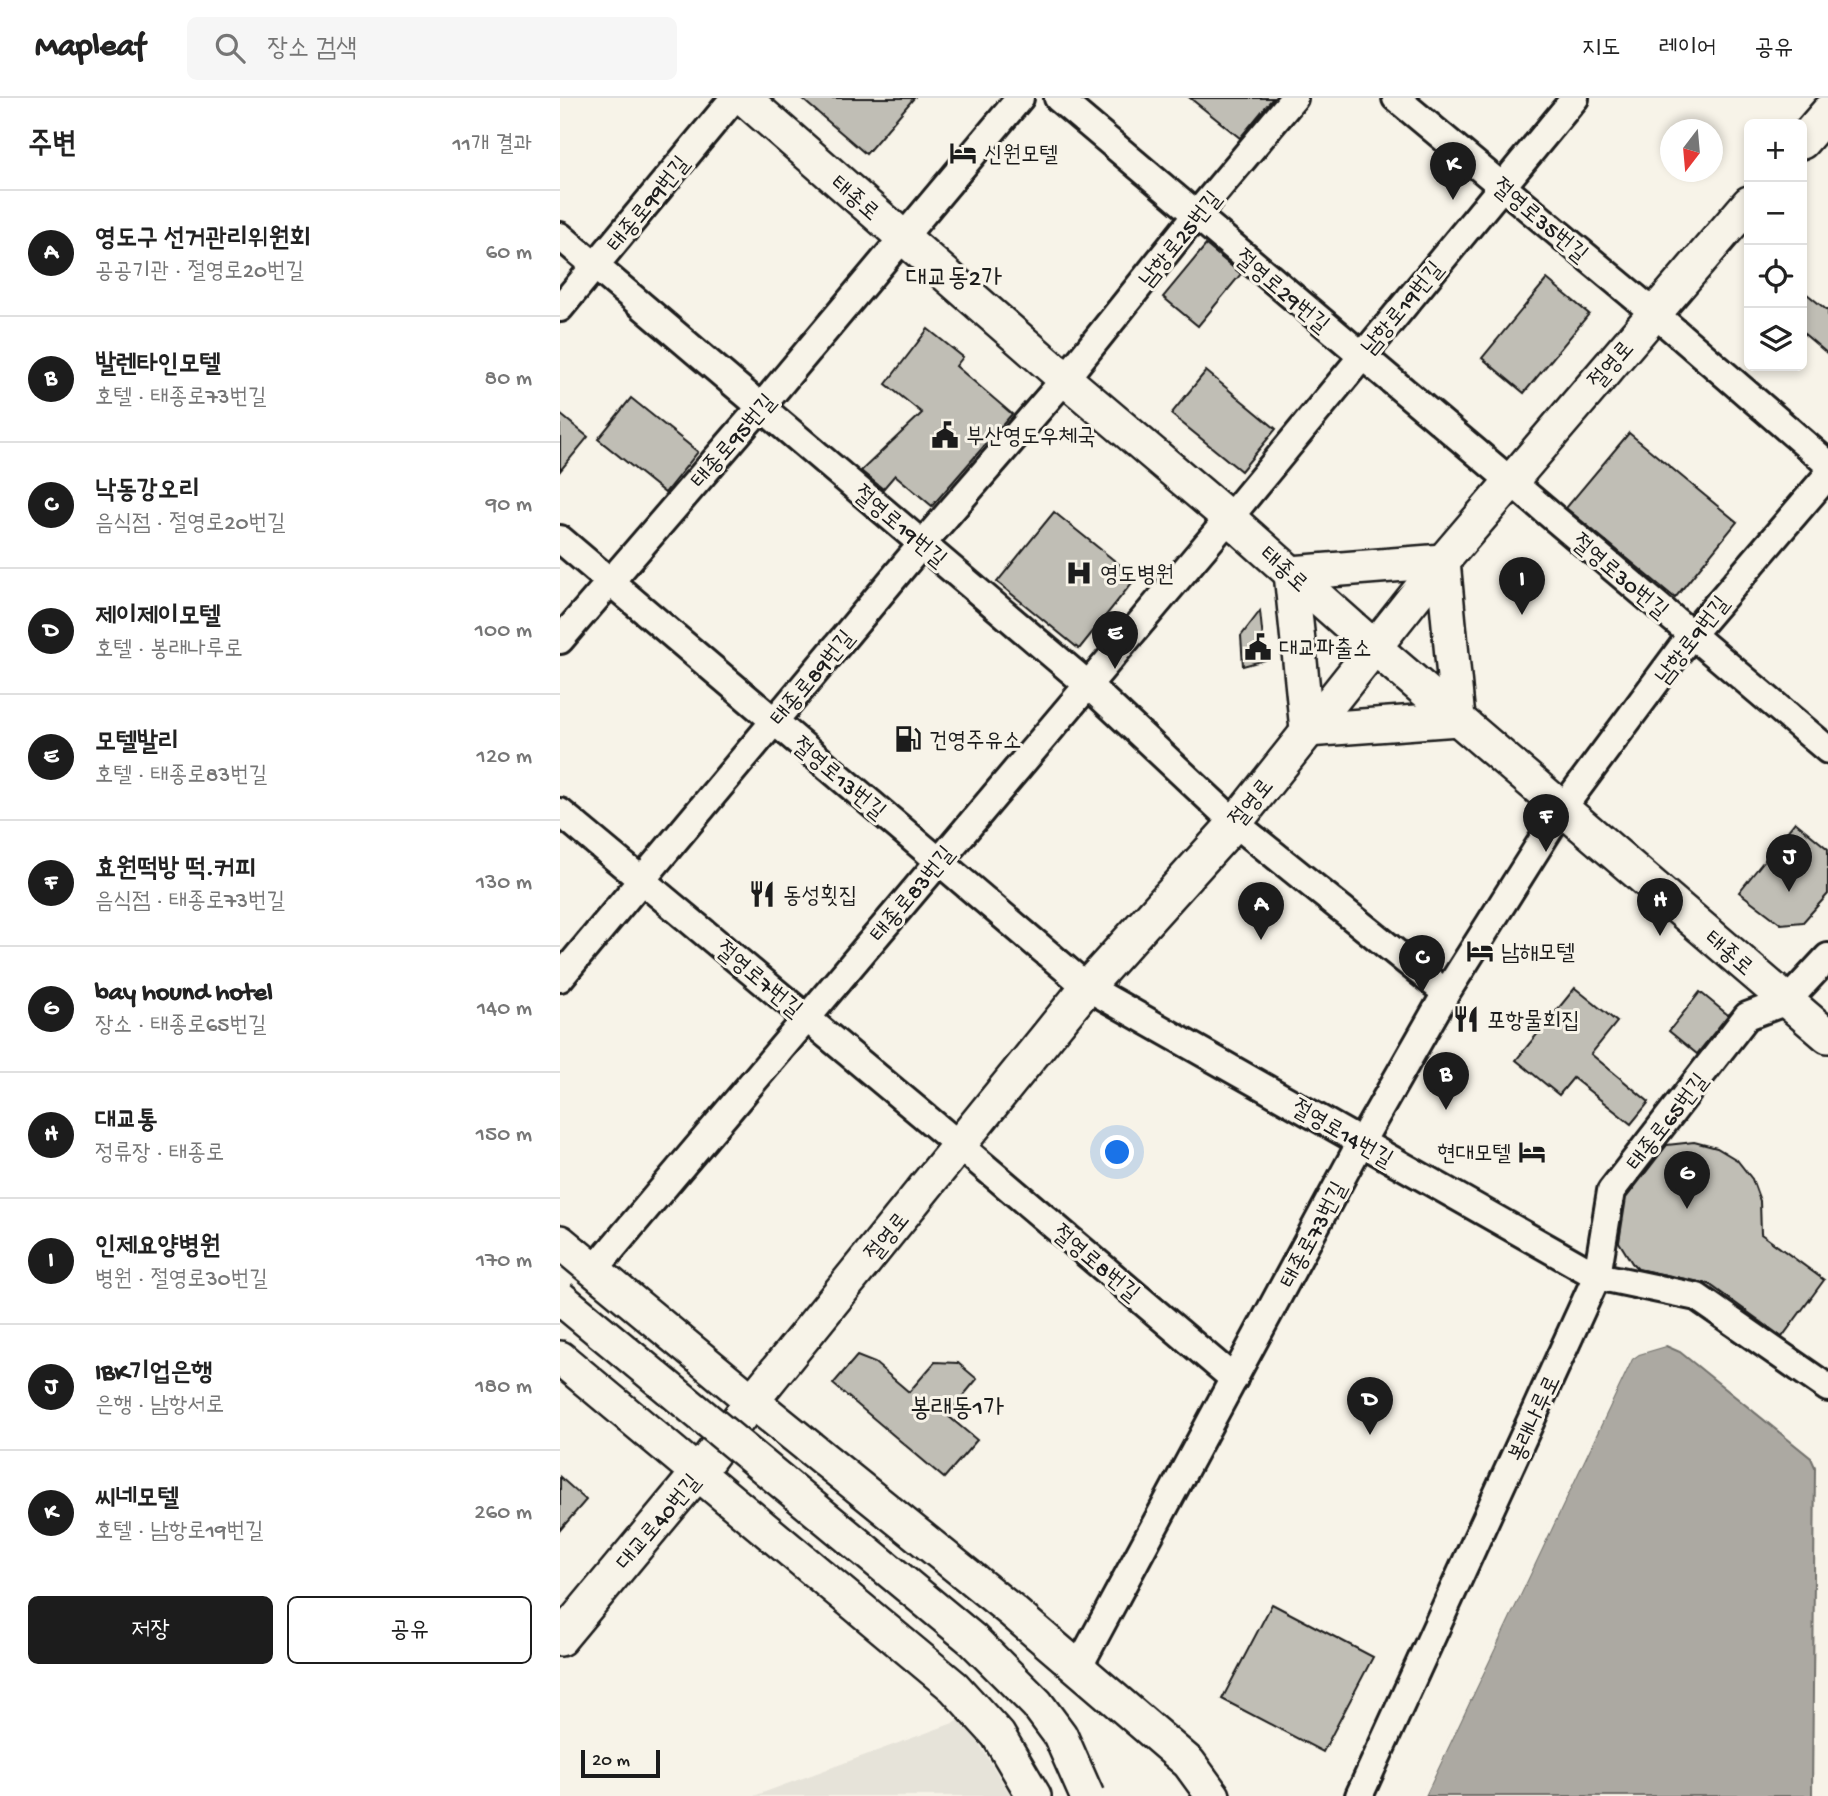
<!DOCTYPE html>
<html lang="ko">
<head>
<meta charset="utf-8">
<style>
	:root { --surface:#fff; --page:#f6f6f6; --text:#222; --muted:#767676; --line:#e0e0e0; --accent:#1c1c1c }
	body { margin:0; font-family:"Gochi Hand","Poor Story",sans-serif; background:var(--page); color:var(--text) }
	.controls { position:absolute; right:21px; top:21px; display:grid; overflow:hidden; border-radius:10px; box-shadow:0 4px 10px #0003 }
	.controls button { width:63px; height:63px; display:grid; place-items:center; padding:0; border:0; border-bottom:2px solid var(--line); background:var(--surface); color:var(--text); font:35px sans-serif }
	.compass { position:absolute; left:1100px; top:21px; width:63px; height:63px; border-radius:50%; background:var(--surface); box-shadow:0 4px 10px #0003; rotate:196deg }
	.scale { position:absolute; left:21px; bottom:18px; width:79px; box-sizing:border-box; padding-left:7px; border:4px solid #1c1c1c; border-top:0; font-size:19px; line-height:24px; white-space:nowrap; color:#1c1c1c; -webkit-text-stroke:5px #f7f3e8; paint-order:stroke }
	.you { position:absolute; left:558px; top:1055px; width:24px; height:24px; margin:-18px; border:5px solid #fff; border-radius:50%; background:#1a73e8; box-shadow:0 0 0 10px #1a73e833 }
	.badge { display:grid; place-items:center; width:46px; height:46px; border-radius:50%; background:var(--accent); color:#fff; font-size:23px; font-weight:700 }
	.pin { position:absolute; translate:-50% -58px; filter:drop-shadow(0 2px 4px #0008) }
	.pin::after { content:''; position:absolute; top:37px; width:24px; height:21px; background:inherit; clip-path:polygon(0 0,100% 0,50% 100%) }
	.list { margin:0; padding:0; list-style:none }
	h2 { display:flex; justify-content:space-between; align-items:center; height:91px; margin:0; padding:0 28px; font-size:30px }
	h2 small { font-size:23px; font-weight:400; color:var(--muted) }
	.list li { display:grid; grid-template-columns:46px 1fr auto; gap:21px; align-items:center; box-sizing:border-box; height:126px; padding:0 28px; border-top:2px solid var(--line) }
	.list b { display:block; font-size:26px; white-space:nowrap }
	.list p { margin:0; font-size:23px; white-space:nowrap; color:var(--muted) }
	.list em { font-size:23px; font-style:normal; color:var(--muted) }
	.actions { display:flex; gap:14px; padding:21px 28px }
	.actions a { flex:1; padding:16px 0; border:2px solid var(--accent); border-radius:10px; text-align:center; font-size:24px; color:var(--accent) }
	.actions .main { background:var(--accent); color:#fff }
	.icon { flex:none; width:38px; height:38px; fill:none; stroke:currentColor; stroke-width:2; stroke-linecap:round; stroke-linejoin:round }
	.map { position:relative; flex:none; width:1268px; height:1698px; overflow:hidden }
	header { display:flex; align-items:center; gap:42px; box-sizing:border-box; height:98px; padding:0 35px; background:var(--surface); border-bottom:2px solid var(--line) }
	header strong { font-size:33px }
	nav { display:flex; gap:38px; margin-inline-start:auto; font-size:24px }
	.search { width:490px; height:63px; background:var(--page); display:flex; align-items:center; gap:18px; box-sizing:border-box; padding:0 24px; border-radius:10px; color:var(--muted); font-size:26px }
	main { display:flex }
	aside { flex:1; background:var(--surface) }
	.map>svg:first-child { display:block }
	.built { fill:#e6e3d9 }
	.water { fill:#aca9a2; stroke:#72716c; stroke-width:2 }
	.pier { fill:#f7f3e8 }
	.building { fill:#c0beb5; stroke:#1c1c1c; stroke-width:2 }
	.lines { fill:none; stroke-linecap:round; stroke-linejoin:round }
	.minor-casing { stroke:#1c1c1c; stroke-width:32 }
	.major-casing { stroke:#1c1c1c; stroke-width:38 }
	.minor { stroke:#f7f3e8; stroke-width:26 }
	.major { stroke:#f7f3e8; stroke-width:33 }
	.major-bridge-casing { stroke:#1c1c1c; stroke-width:38; stroke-linecap:butt }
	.major-bridge { stroke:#f7f3e8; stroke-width:33 }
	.labels { text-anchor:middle; stroke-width:6; stroke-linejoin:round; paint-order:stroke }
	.poi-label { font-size:23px; fill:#1c1c1c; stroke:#f7f3e8; text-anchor:start }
	.street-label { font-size:23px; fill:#1c1c1c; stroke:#f7f3e8 }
	.quarter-label { font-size:26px; fill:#1c1c1c; stroke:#f7f3e8 }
</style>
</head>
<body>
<header>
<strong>Mapleaf</strong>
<div class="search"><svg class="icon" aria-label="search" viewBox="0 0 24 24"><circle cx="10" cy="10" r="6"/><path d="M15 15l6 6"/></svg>장소 검색</div>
<nav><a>지도</a><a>레이어</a><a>공유</a></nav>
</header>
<main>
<aside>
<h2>주변<small>11개 결과</small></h2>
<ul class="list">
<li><span class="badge">A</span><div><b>영도구 선거관리위원회</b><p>공공기관 · 절영로20번길</p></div><em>60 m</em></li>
<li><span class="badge">B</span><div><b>발렌타인모텔</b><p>호텔 · 태종로73번길</p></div><em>80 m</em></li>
<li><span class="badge">C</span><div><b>낙동강오리</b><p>음식점 · 절영로20번길</p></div><em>90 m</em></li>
<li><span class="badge">D</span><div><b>제이제이모텔</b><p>호텔 · 봉래나루로</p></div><em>100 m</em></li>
<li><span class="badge">E</span><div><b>모텔발리</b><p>호텔 · 태종로83번길</p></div><em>120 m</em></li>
<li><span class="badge">F</span><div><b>효원떡방 떡.커피</b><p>음식점 · 태종로73번길</p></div><em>130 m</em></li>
<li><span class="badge">G</span><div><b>bay hound hotel</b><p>장소 · 태종로65번길</p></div><em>140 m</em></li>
<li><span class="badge">H</span><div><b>대교통</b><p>정류장 · 태종로</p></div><em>150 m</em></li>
<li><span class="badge">I</span><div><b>인제요양병원</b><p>병원 · 절영로30번길</p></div><em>170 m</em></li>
<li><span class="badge">J</span><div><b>IBK기업은행</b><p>은행 · 남항서로</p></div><em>180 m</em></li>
<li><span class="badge">K</span><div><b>씨네모텔</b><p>호텔 · 남항로19번길</p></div><em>260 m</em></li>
</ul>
<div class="actions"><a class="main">저장</a><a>공유</a></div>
</aside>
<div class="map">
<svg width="1268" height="1698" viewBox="0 0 1268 1698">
	<rect width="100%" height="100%" fill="#f7f3e8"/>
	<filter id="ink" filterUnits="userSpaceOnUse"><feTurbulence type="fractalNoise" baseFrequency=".0143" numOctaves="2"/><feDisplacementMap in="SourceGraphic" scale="14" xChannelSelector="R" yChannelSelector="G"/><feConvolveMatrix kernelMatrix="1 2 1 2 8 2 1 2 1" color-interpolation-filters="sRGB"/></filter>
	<g filter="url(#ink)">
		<!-- built -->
		<path class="built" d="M404,1621L451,1698H194Z"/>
		<!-- water -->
		<path class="water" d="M1106,1248L1120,1254L1251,1360L1255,1369L1252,1698H865L1072,1261L1079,1256Z"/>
		<!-- pier -->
		<path class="pier" d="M1102,1246L1106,1248L1079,1256L1072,1261L865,1698H861L1069,1260L1078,1253Z"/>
		<!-- building -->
		<g class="building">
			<path d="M241,0H354L306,56Z"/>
			<path d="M630,0H713L680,40Z"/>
			<path d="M646,147L681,176L638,228L603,199Z"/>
			<path d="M987,181L1029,216L964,295L922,260Z"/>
			<path d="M1242,192L1268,213V256L1242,234Z"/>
			<path d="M368,231L403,259L396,268L452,316L372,408L335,377L323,391L301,373L362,315L326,286Z"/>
			<path d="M646,273L716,331L681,373L611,316Z"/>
			<path d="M71,300L138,354L105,395L38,341Z"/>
			<path d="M0,316L28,339L0,373Z"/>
			<path d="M1069,335L1177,424L1115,500L1006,410Z"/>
			<path d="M494,414L576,480L519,551L437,484Z"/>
			<path d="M700,513L705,562L683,568L681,538Z"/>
			<path d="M1235,724L1268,751V796L1243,824L1221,826L1179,794Z"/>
			<path d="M1015,890L1057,924L1031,956L1089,1004L1071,1026L1013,980L999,997L956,962Z"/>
			<path d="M1140,894L1168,917L1137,956L1109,933Z"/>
			<path d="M1134,1044L1157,1050L1177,1062L1192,1081L1200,1103L1201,1136L1264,1182L1222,1239L1149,1186L1078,1171L1072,1165L1059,1144L1066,1100L1107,1047Z"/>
			<path d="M297,1258L315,1265L349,1294L375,1264L398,1265L417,1281L387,1317L417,1342L384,1380L273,1286Z"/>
			<path d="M0,1379L26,1402L0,1432Z"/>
			<path d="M712,1506L813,1559L763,1654L662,1601Z"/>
		</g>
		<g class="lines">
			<defs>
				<g id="minor">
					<path d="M498,0L1268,652"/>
					<path d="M836,0L1094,215L1268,366"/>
					<path d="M0,138L527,586L675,725L886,895"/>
					<path d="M0,210L174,0"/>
					<path d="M0,441L527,889L1037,1178L1051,1093L1187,918L1227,903L1268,859"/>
					<path d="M0,542L201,309L460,0"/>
					<path d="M0,714L400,1048L674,1281"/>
					<path d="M0,880L362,446L505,281L636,117L734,0"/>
					<path d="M34,1172L669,420L1015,0"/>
					<path d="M518,1570L801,1044L886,895L1002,711L1131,537L1268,377"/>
					<path d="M799,1698L1037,1178L1137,1199L1268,1290"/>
				</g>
				<g id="major">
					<path d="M184,0L505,281L669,420L814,549L1268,938"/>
					<path d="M1242,44L1268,14"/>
					<path d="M883,463L898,621"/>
					<path d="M731,475L747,632"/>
					<path d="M731,475L883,463"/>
					<path d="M747,632L898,621"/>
					<path d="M0,1144L192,1303L453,1514L629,1665L653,1698"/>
					<path d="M0,1260L394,1589L438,1637L474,1698"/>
					<path d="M0,1541L137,1376L192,1303L527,889L675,725L883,463L1189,105"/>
				</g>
			</defs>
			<!-- minor casing -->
			<use href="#minor" class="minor-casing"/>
			<!-- major casing -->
			<use href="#major" class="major-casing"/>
			<!-- minor -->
			<use href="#minor" class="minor"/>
			<!-- major -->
			<use href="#major" class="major"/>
			<defs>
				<path id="major-bridge" d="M0,1200L413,1542L477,1606L500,1637L527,1698"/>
			</defs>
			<!-- major-bridge casing -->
			<use href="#major-bridge" class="major-bridge-casing"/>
			<!-- major-bridge -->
			<use href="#major-bridge" class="major-bridge"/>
		</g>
	</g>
	<!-- icons -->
	<defs>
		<symbol id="hotel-bare" viewBox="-9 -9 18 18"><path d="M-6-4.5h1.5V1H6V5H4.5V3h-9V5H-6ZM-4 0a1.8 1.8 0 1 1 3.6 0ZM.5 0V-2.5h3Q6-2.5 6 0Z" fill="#1c1c1c" stroke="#f7f3e8" stroke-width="2.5" paint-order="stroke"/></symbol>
		<symbol id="civic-bare" viewBox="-9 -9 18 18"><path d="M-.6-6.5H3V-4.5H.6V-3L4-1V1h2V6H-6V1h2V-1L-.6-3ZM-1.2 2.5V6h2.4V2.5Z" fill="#1c1c1c" stroke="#f7f3e8" stroke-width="2.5" paint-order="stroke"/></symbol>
		<symbol id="hospital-bare" viewBox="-9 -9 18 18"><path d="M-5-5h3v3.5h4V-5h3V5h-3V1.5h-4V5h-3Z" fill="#1c1c1c" stroke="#f7f3e8" stroke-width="2.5" paint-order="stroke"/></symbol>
		<symbol id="fuel-bare" viewBox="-9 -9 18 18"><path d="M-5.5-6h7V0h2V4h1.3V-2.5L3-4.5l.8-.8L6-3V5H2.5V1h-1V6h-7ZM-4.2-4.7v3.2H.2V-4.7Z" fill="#1c1c1c" stroke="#f7f3e8" stroke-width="2.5" paint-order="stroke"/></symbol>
		<symbol id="restaurant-bare" viewBox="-9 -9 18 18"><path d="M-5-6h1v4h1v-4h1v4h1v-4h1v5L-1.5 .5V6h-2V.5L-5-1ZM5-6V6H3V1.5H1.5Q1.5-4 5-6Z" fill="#1c1c1c" stroke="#f7f3e8" stroke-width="2.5" paint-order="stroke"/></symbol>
	</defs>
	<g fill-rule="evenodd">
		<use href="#hotel-bare" x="384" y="36" width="38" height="38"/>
		<use href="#civic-bare" x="366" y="318" width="38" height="38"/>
		<use href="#hospital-bare" x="500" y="456" width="38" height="38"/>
		<use href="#civic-bare" x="679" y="530" width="38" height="38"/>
		<use href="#fuel-bare" x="329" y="622" width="38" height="38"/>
		<use href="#restaurant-bare" x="183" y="777" width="38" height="38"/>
		<use href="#hotel-bare" x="901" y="834" width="38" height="38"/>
		<use href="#restaurant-bare" x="887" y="902" width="38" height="38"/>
		<use href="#hotel-bare" x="953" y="1035" width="38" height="38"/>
	</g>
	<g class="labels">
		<!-- poi labels -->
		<g class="poi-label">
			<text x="424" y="63">신원모텔</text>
			<text x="406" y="345">부산영도우체국</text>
			<text x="540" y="483">영도병원</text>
			<text x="719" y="557">대교파출소</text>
			<text x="369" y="649">건영주유소</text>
			<text x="223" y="804">동성횟집</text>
			<text x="941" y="861">남해모텔</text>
			<text x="927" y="929">포항물회집</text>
			<text x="951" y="1062" text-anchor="end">현대모텔</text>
		</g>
		<!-- street labels -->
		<g class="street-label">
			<text transform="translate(296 99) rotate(41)" y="8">태종로</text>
			<text transform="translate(87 105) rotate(-51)" y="8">태종로99번길</text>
			<text transform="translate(981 121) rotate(40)" y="8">절영로35번길</text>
			<text transform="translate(619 140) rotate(-51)" y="8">남항로25번길</text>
			<text transform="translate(723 192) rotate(40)" y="8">절영로29번길</text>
			<text transform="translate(841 209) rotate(-50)" y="8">남항로19번길</text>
			<text transform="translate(1050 266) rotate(-49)" y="8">절영로</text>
			<text transform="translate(172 342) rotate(-49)" y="8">태종로95번길</text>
			<text transform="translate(341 427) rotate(40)" y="8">절영로19번길</text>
			<text transform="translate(725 470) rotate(42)" y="8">태종로</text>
			<text transform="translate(1061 477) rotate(40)" y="8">절영로30번길</text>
			<text transform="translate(1131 541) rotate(-52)" y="8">남항로9번길</text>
			<text transform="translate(251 579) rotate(-50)" y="8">태종로89번길</text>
			<text transform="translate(280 679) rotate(40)" y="8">절영로13번길</text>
			<text transform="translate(690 704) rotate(-51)" y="8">절영로</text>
			<text transform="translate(351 795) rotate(-50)" y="8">태종로83번길</text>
			<text transform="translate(1170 854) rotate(41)" y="8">태종로</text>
			<text transform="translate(200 880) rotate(40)" y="8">절영로7번길</text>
			<text transform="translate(1106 1023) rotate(-52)" y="8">태종로65번길</text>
			<text transform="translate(783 1034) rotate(30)" y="8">절영로14번길</text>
			<text transform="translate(752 1136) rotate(-62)" y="8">태종로73번길</text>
			<text transform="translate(326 1138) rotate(-51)" y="8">절영로</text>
			<text transform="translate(537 1164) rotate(40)" y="8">절영로8번길</text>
			<text transform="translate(973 1320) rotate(-65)" y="8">봉래나루로</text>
			<text transform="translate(97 1423) rotate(-50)" y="8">대교로40번길</text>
		</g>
		<!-- quarter labels -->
		<g class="quarter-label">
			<text x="394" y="187">대교동2가</text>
			<text x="397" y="1317">봉래동1가</text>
		</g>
	</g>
</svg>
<div class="controls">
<button>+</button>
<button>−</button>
<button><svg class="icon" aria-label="locate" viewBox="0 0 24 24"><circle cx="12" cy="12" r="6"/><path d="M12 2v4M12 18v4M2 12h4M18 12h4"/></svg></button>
<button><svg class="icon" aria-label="layers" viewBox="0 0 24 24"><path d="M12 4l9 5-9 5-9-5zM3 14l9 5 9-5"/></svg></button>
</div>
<svg class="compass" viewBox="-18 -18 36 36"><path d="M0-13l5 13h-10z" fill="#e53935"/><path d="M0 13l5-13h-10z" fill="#767676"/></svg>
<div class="scale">20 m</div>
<div class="you"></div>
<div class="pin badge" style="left:701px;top:842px">A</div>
<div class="pin badge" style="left:886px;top:1012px">B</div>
<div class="pin badge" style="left:862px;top:895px">C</div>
<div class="pin badge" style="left:810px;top:1337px">D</div>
<div class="pin badge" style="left:555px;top:571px">E</div>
<div class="pin badge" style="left:986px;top:754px">F</div>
<div class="pin badge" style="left:1127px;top:1111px">G</div>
<div class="pin badge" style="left:1100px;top:838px">H</div>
<div class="pin badge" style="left:962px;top:517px">I</div>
<div class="pin badge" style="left:1229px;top:794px">J</div>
<div class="pin badge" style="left:893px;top:102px">K</div>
</div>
</main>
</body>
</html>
